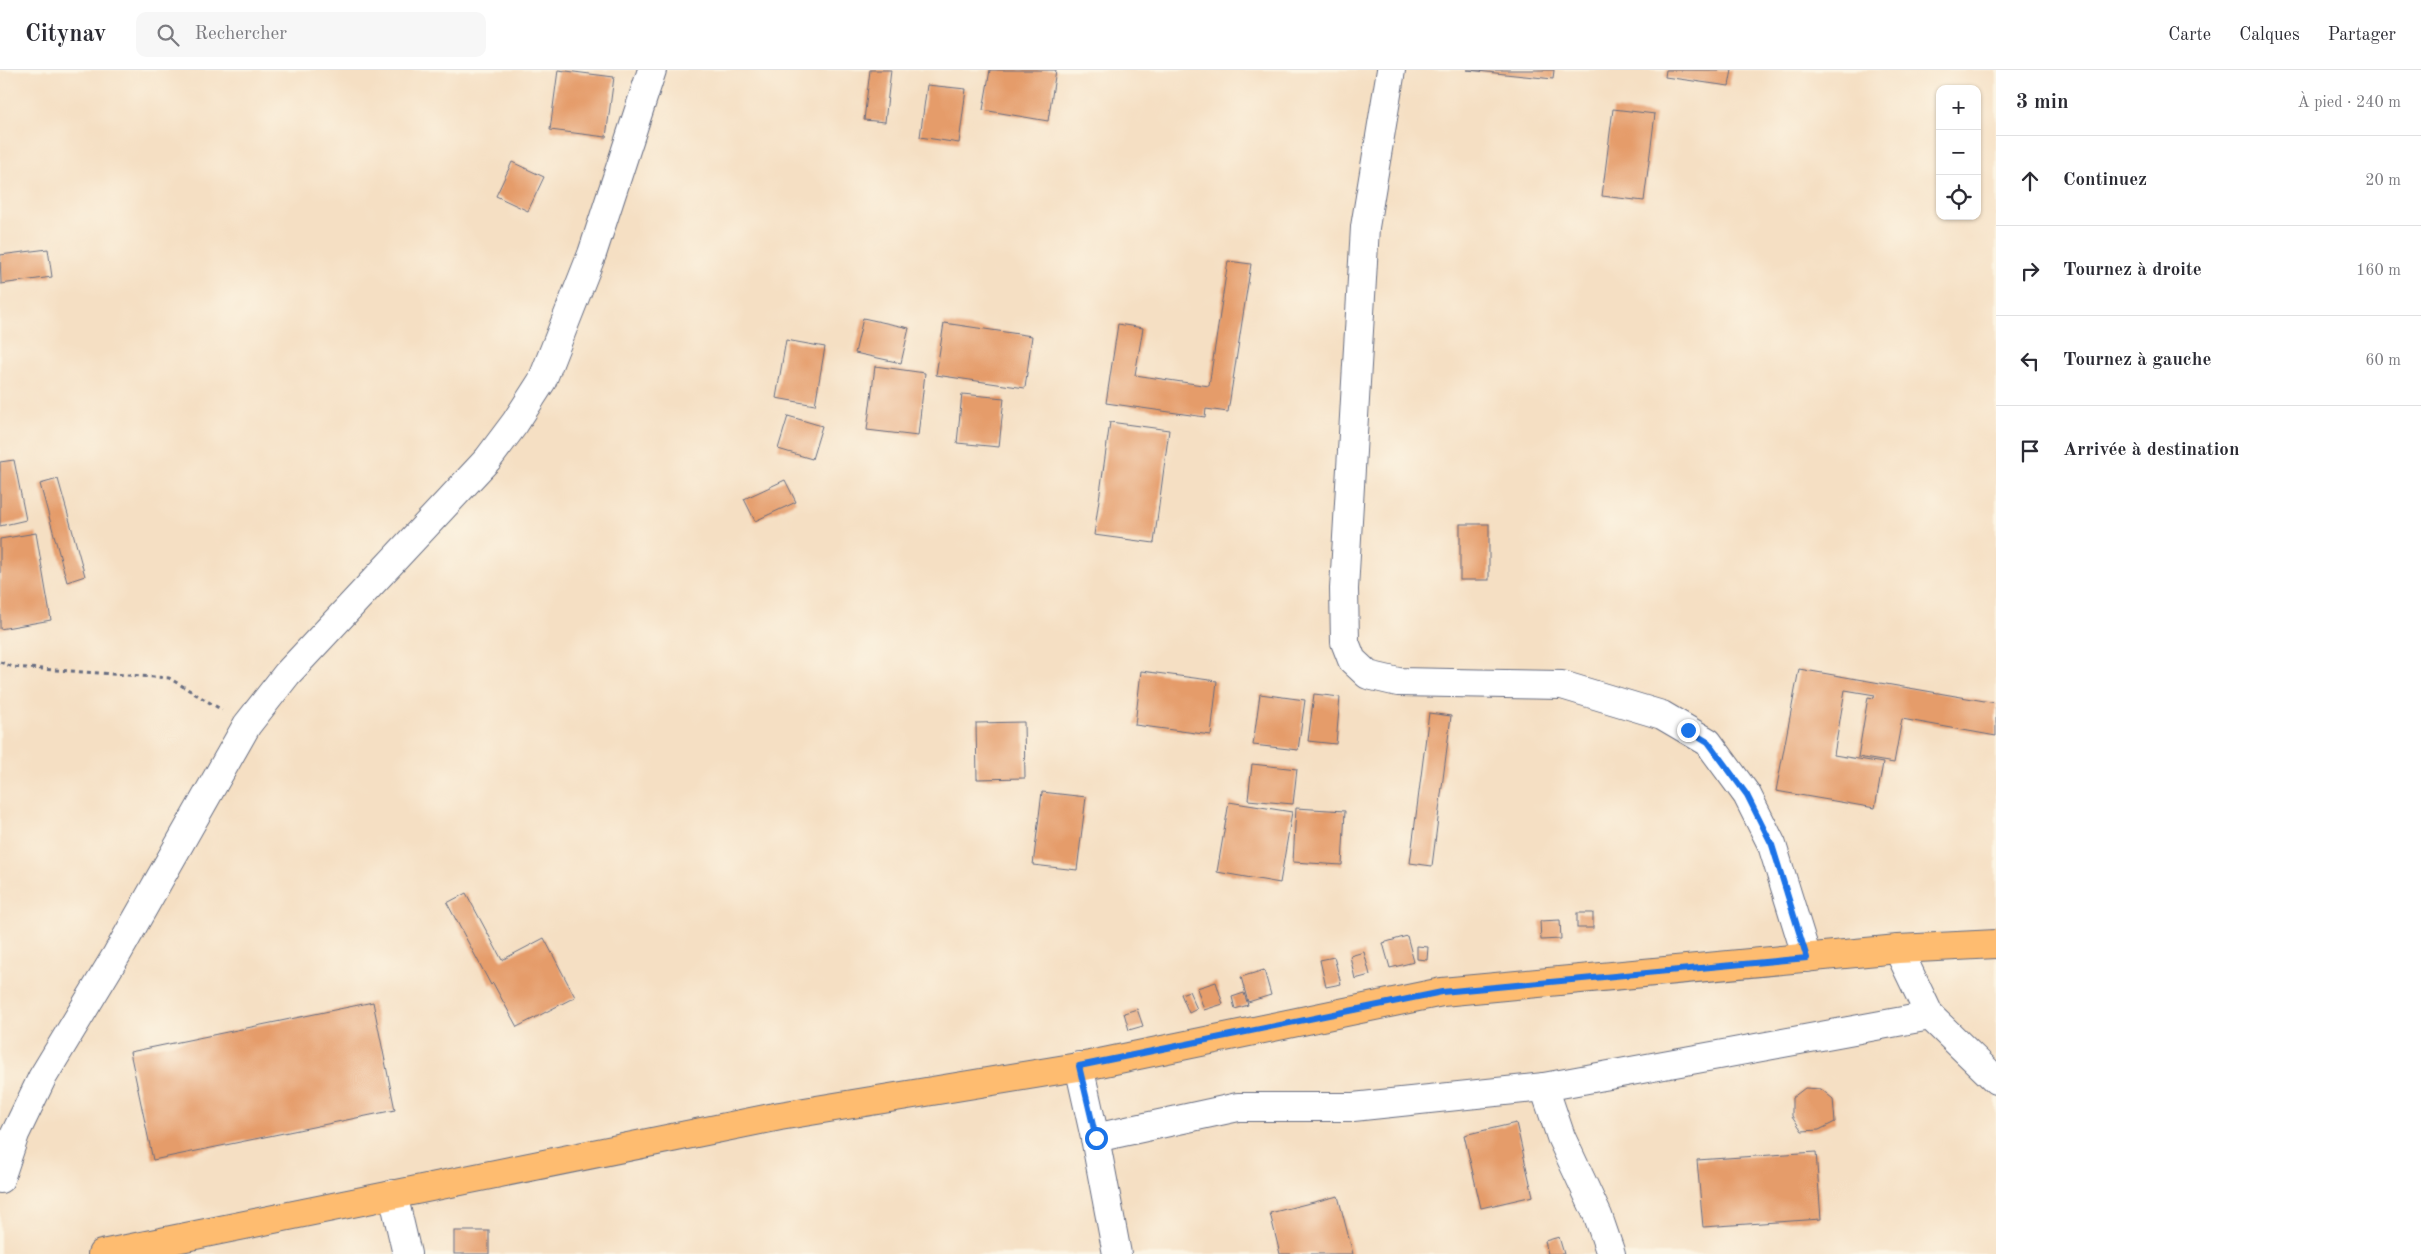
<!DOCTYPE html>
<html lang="fr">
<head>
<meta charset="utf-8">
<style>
	:root { --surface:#fff; --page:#f7f7f7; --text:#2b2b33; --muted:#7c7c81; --line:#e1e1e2 }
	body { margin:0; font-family:"Old Standard TT",serif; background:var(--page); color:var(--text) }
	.controls { position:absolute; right:15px; top:15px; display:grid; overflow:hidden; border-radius:10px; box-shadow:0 1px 4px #0004 }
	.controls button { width:45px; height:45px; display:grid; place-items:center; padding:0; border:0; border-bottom:1px solid var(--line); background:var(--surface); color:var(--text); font:25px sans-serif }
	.stop { position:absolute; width:15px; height:15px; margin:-11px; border:4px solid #1a73e8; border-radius:50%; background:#fff }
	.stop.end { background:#1a73e8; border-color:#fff; box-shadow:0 1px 5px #0008 }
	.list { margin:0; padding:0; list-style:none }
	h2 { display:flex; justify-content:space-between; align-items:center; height:65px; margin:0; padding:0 20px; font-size:21px }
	h2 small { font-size:16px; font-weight:400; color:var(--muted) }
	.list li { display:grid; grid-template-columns:32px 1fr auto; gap:15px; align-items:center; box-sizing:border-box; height:90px; padding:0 20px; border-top:1px solid var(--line) }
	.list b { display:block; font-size:19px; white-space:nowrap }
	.list em { font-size:16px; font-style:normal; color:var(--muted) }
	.icon { flex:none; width:28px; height:28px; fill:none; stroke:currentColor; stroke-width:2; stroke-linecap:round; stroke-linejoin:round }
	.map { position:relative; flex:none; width:1996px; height:1184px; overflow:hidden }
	header { display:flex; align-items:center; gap:30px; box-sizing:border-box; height:70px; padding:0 25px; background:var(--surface); border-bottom:1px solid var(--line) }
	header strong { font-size:24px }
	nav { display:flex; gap:28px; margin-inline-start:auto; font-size:18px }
	.search { width:350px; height:45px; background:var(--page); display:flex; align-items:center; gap:12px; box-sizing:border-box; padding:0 18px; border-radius:10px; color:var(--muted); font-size:19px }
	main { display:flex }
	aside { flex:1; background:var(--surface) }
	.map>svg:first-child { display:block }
	.building { fill:#e59c6b }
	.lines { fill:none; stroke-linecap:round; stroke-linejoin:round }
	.minor-casing { stroke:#676d81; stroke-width:30 }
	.primary-casing { stroke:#676d81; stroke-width:30 }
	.path { stroke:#676d81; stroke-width:3; stroke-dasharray:4 4; stroke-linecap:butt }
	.minor { stroke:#fff; stroke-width:28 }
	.primary { stroke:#febc70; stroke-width:28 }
	.route { stroke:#1a73e8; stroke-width:6 }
</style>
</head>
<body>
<header>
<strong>Citynav</strong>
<div class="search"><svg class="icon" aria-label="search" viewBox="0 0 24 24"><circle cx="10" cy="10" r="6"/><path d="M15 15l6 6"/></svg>Rechercher</div>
<nav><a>Carte</a><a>Calques</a><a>Partager</a></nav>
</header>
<main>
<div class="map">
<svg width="1996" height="1184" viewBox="0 0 1996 1184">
	<rect width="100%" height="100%" fill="#fcf5e5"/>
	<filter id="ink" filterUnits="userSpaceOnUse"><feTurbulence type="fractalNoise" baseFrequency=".02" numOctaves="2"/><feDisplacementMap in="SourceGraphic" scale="10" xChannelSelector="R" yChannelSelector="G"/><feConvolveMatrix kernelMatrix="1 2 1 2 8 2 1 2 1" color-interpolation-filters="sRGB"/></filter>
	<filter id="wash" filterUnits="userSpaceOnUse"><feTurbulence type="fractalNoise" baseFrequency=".0096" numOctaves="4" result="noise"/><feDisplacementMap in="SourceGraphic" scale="20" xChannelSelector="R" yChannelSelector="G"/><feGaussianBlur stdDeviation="1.12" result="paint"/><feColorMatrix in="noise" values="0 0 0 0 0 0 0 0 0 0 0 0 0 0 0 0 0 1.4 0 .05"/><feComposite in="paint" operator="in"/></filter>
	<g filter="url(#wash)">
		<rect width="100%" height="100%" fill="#f5dfc3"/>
		<g id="blocks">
			<!-- building -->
			<g class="building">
				<path d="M558,0L614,7L606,67L550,60Z"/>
				<path d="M870,0H891L885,52L864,50Z"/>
				<path d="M990,0H1056L1048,51L983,40Z"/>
				<path d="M1467,0H1554L1553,9Z"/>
				<path d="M1666,0H1732L1729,16L1665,7Z"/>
				<path d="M927,15L966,19L959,73L920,67Z"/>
				<path d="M1613,39L1655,44L1644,131L1602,126Z"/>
				<path d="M512,92L544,107L528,141L496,126Z"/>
				<path d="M48,179L52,207L1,214L0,185Z"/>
				<path d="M1228,191L1251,194L1228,342L1206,339L1205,347L1106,333L1118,254L1143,258L1135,305L1209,316Z"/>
				<path d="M863,248L909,258L901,293L855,283Z"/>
				<path d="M944,253L1032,266L1025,318L936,305Z"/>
				<path d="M786,270L825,277L815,335L776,328Z"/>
				<path d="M875,296L925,303L918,366L867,360Z"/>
				<path d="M962,324L1004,328L999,377L957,373Z"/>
				<path d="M788,346L822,356L812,389L778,379Z"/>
				<path d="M1110,352L1169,360L1154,473L1094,465Z"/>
				<path d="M14,390L26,450L0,456V392Z"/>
				<path d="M58,409L85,506L67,512L40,414Z"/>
				<path d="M785,410L796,432L755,451L744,429Z"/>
				<rect x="1460" y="454" width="29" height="56"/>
				<path d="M36,463L51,550L0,559V469Z"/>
				<path d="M1799,599L1996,633V666L1902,649L1894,693L1858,687L1868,627L1874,628L1875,625L1845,620L1834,685L1883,693L1875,738L1776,721Z"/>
				<path d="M1141,601L1217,611L1211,665L1135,655Z"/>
				<path d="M1260,624L1305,630L1298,680L1253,675Z"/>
				<path d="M1314,624L1340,627L1336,674L1308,671Z"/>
				<path d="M1429,643L1451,646L1432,796L1410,793Z"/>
				<path d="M1024,652L1025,708L977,709L976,653Z"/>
				<path d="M1252,694L1297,699L1293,734L1248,730Z"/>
				<path d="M1042,722L1086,727L1077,800L1033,795Z"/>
				<path d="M1229,732L1292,742L1280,813L1217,802Z"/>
				<path d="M1296,738L1345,741L1342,795L1293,792Z"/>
				<path d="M466,823L502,890L544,868L575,927L517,957L493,913L491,915L447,833Z"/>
				<rect x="1577" y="843" width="16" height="15"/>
				<path d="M1560,850L1561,869L1541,870L1540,851Z"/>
				<path d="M1407,866L1414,892L1390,898L1383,873Z"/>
				<path d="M1417,876L1428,877L1427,890L1417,889Z"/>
				<path d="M1364,882L1370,905L1355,909L1350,886Z"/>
				<path d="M1334,887L1341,914L1326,917L1320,890Z"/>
				<path d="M1264,900L1271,925L1248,932L1241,907Z"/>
				<path d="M1216,912L1223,934L1204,940L1197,918Z"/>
				<path d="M1189,921L1197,939L1189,943L1181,924Z"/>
				<path d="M1244,923L1248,935L1235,939L1232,927Z"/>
				<path d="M373,932L395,1040L153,1090L130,982Z"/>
				<path d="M1137,939L1143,956L1129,960L1124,943Z"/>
				<path d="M1805,1018L1821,1019L1833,1029L1835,1052L1819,1060L1802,1061L1792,1046V1028Z"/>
				<path d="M1516,1053L1533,1126L1481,1138L1464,1065Z"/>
				<path d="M1816,1082L1821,1149L1703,1157L1697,1090Z"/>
				<path d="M1338,1126L1353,1184H1280L1270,1143Z"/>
				<rect x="454" y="1161" width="35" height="23"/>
				<path d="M1559,1167L1564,1184H1548L1545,1171Z"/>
			</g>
		</g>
	</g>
	<g filter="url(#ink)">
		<use href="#blocks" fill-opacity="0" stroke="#676d81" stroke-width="1"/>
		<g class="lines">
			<defs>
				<g id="minor">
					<path d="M1391,0L1365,157L1344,519L1345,572L1352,590L1368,605L1398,612L1562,615L1662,645L1708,672L1747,725L1772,775L1807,888"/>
					<path d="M1898,879L1930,946L1996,1010"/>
					<path d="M1079,996L1095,1068L1117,1184"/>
					<path d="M1544,1017L1561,1067L1598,1146L1611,1184"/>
					<path d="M1095,1068L1238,1037H1353L1544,1017L1930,946"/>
					<path d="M0,1109L15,1064L42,1008L117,884L247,655L287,604L488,389L515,353L542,311L592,184L652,0"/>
					<path d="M393,1124L407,1184"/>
				</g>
				<path id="primary" d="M102,1184L780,1046L1090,995L1442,922L1898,879L1996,874"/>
			</defs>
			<!-- minor casing -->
			<use href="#minor" class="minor-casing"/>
			<!-- primary casing -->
			<use href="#primary" class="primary-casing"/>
			<!-- path -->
			<path class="path" d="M0,592L13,597L169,608L222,640"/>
			<!-- minor -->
			<use href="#minor" class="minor"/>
			<!-- primary -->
			<use href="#primary" class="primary"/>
		</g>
	</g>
	<g class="lines" filter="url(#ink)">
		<!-- route -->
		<path class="route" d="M1096,1068L1079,996L1442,922L1807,888L1772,775L1747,725L1708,672L1688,660"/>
	</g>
</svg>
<div class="controls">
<button>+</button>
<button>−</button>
<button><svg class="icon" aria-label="locate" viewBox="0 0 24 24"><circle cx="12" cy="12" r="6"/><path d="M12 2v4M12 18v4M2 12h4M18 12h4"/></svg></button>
</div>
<div class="stop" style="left:1096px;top:1068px"></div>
<div class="stop end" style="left:1688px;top:660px"></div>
</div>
<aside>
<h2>3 min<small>À pied · 240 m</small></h2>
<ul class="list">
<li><svg class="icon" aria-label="ahead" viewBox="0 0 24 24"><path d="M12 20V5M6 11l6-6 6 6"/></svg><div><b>Continuez</b></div><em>20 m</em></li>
<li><svg class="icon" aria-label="right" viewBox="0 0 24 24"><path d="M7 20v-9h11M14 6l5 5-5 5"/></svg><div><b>Tournez à droite</b></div><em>160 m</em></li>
<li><svg class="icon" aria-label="left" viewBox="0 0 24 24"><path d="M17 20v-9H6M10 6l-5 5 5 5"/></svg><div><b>Tournez à gauche</b></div><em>60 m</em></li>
<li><svg class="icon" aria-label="arrive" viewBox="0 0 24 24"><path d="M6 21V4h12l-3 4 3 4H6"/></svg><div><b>Arrivée à destination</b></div></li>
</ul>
</aside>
</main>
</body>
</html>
